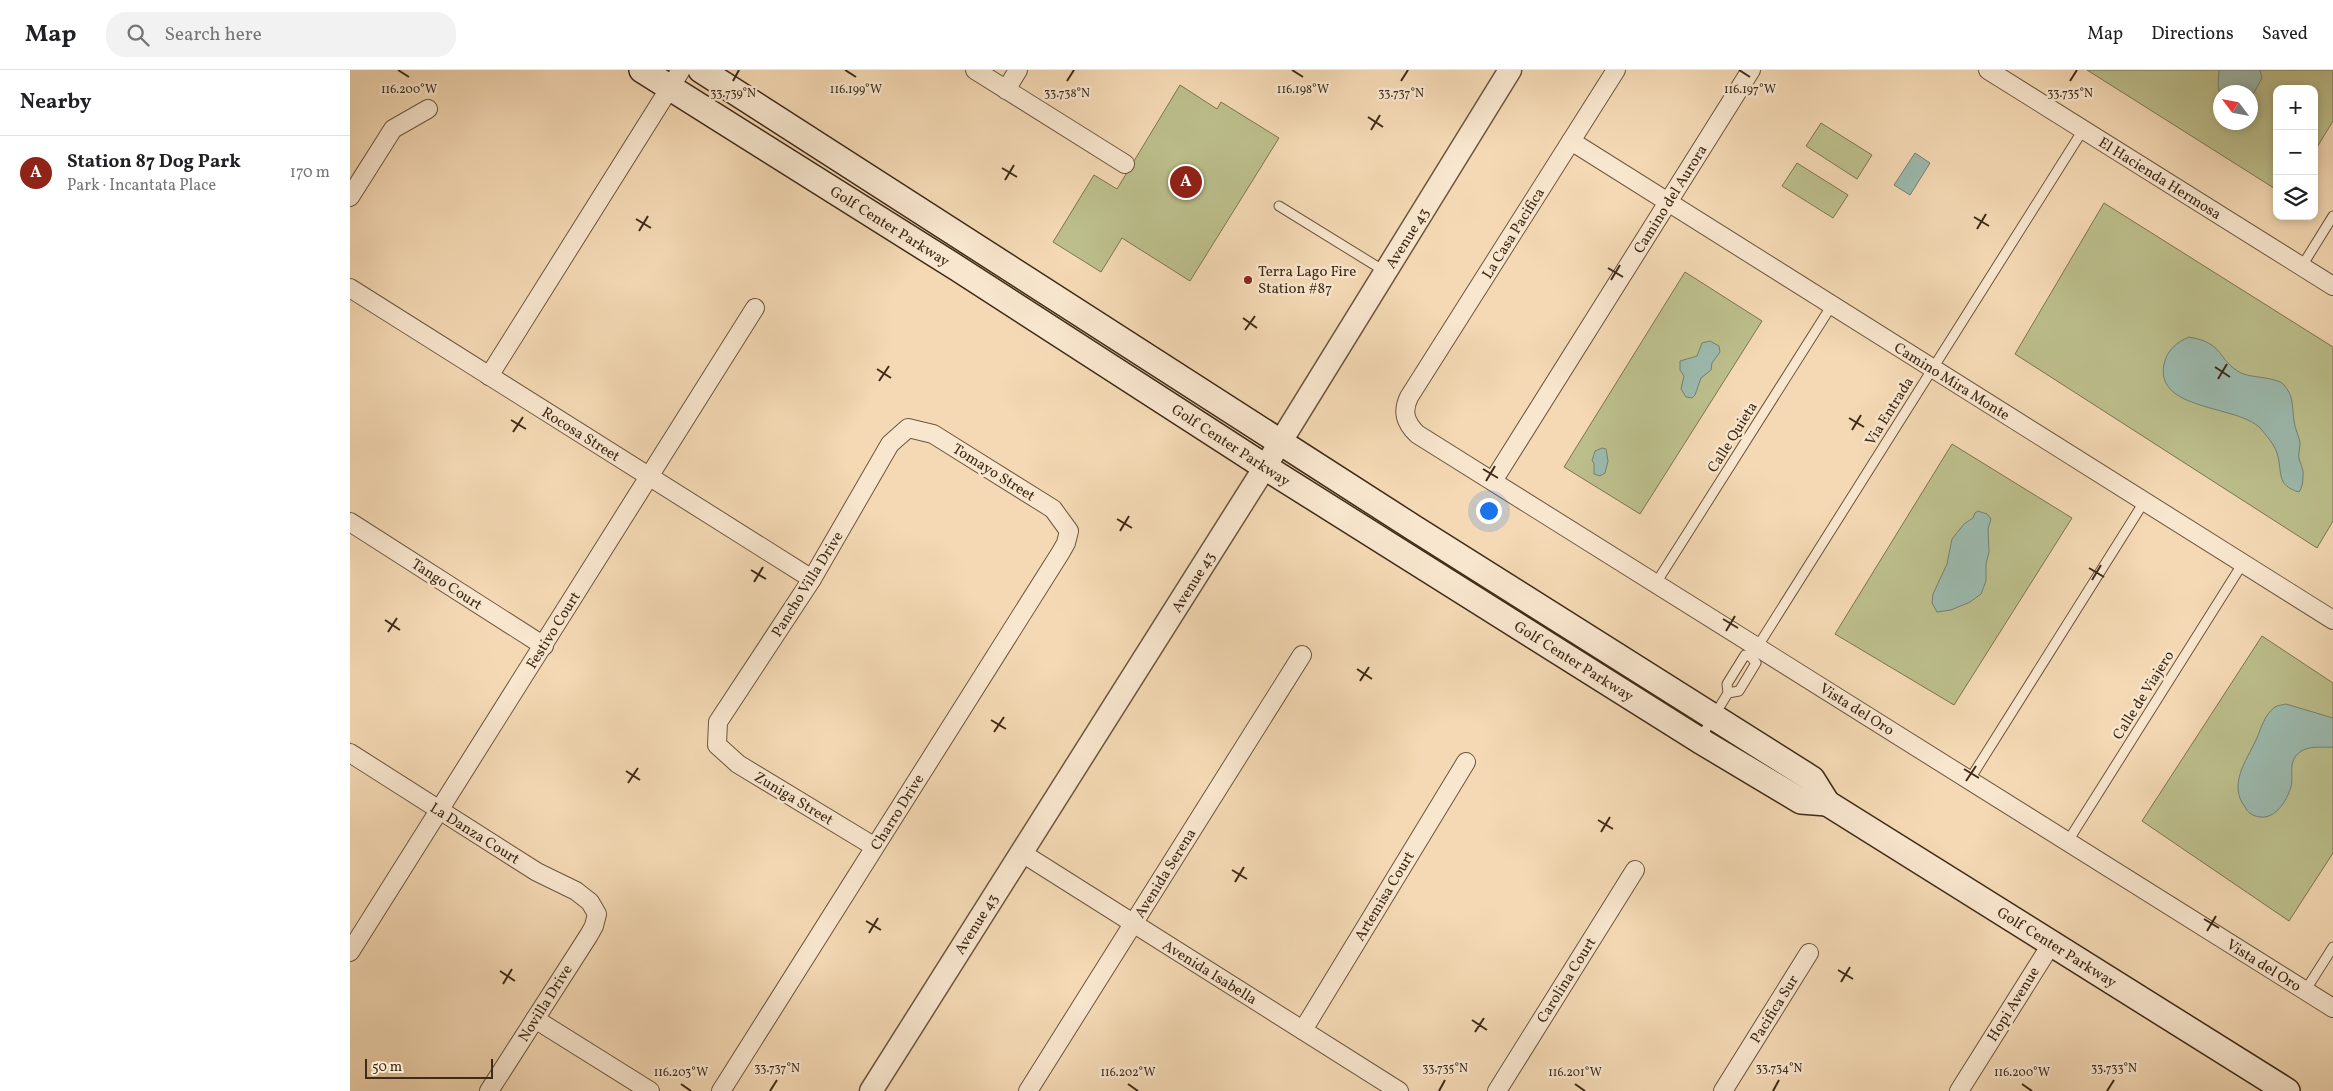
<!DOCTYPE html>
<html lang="en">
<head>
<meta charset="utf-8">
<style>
	:root { --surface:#fff; --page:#f2f2f2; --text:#202124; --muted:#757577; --line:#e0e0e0; --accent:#8f2418 }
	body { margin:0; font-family:Vollkorn,serif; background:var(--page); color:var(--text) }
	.controls { position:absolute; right:15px; top:15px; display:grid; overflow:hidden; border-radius:10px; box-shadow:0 2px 8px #0003 }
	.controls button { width:45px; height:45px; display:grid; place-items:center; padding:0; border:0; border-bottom:1px solid var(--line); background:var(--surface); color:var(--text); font:25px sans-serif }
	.compass { position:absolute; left:1863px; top:15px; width:45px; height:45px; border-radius:50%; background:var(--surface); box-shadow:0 2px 8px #0003; rotate:302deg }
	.scale { position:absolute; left:15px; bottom:12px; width:128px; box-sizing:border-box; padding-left:5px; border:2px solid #3e2a16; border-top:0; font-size:14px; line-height:18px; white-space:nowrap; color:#3e2a16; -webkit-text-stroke:4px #f8e6ce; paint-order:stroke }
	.you { position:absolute; left:1138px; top:440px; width:18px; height:18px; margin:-12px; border:4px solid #fff; border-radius:50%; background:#1a73e8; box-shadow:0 0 0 8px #1a73e833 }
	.badge { display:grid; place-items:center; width:32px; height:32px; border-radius:50%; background:var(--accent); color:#fff; font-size:16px; font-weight:700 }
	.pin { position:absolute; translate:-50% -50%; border:2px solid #fff; box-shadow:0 1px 5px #0006 }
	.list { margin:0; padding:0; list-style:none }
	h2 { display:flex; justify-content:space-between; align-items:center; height:65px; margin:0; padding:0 20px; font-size:21px }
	h2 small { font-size:16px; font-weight:400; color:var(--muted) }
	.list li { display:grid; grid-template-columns:32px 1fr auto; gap:15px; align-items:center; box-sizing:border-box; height:75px; padding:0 20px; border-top:1px solid var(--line) }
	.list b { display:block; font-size:19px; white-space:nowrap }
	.list p { margin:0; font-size:16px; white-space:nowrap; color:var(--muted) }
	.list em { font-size:16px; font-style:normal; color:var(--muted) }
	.icon { flex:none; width:28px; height:28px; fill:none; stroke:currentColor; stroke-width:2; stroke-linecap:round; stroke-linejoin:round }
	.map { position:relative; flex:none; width:1983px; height:1021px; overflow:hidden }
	header { display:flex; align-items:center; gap:30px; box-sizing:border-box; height:70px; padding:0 25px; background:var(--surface); border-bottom:1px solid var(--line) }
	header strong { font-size:24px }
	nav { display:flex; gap:28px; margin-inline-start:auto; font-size:18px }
	.search { width:350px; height:45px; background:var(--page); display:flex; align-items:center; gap:12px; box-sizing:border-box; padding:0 18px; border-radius:20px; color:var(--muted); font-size:19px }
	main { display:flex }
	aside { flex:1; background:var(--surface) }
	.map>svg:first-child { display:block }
	.green { fill:#bcbf8c; stroke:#7d7451; fill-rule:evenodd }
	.water { fill:#9cbaae; stroke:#768071 }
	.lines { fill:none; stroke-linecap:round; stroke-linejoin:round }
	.service-casing { stroke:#6c563e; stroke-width:11 }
	.minor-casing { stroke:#6c563e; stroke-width:20 }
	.tertiary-casing { stroke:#6c563e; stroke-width:25 }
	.secondary-casing { stroke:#3e2a16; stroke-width:28 }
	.service { stroke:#f8e6ce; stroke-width:9 }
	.minor { stroke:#f8e6ce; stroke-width:18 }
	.tertiary { stroke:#f8e6ce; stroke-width:22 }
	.secondary { stroke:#f8e6ce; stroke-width:25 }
	.ticks { fill:none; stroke:#3e2a16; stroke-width:2 }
	.poi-dot { fill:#8f2418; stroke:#f8e6ce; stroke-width:2 }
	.labels { text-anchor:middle; stroke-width:5; stroke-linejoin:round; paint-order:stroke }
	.street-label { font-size:15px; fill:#3e2a16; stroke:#f8e6ce }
	.poi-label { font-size:15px; fill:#3e2a16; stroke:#f8e6ce; text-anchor:start }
	.ticks-label { font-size:12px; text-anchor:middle; fill:#3e2a16; stroke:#f8e6ce; stroke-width:5; stroke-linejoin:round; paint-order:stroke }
</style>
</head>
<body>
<header>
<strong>Map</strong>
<div class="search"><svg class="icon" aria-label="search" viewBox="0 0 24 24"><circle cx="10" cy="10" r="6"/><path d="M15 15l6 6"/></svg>Search here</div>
<nav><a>Map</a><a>Directions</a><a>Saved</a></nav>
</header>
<main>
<aside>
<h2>Nearby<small></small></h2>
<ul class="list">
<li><span class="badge">A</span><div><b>Station 87 Dog Park</b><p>Park · Incantata Place</p></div><em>170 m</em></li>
</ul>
</aside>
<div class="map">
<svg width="1983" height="1021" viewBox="0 0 1983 1021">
	<rect width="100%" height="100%" fill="#f4d9b4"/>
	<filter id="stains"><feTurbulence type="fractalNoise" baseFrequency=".004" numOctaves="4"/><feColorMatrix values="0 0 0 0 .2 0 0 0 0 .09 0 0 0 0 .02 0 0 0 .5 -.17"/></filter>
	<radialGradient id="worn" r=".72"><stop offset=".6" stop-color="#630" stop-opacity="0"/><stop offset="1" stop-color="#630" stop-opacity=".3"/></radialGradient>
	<!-- green -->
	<g class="green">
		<path d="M1737,0H1983V51L1964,82V19H1927V120ZM1870,22H1900V52H1870Z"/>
		<path d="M830,15L867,39L871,32L929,68L840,211L772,168L751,202L703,172L744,105L767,119Z"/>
		<path d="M1471,53L1522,85L1507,109L1456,76Z"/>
		<path d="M1447,93L1498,125L1483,148L1432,116Z"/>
		<path d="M1754,133L1983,277V451L1967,478L1665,284Z"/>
		<path d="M1335,202L1412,251L1290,444L1214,397Z"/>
		<path d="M1602,374L1722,448L1604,635L1485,564Z"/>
		<path d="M1912,566L1983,613V783L1939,851L1792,751Z"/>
	</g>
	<!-- water -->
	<g class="water">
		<path d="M1869,0H1910L1912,8L1901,28L1900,22H1870V26L1868,15Z"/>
		<path d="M1565,83L1580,93L1560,125L1544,115Z"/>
		<path d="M1839,267C1875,273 1867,290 1891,303C1901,308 1928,307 1934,315C1944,326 1942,338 1944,351C1945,359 1949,366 1950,373C1950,378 1948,384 1949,389C1951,395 1954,400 1953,407C1953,412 1952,418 1949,422C1925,415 1933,402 1927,383C1924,374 1916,365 1910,358C1888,335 1804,341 1814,294C1817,280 1827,272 1839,267Z"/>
		<path d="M1360,271L1369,276L1370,282L1362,293L1361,300L1351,308L1345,325L1342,328L1336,327L1331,319L1334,306L1330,300V291L1347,286L1352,273Z"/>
		<path d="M1252,378L1256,379L1258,391L1255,403L1250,406L1244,404V393L1242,391L1245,381Z"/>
		<path d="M1628,441L1637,444L1641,449L1638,459L1639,482L1636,494V511L1631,524L1620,532L1601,540L1587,542L1582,533L1583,524L1597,494L1602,469L1614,454L1623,448L1625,443Z"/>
		<path d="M1936,634L1983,648V677C1972,678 1960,675 1950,682C1937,692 1944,704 1941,717C1937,730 1926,749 1910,747C1903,746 1898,743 1895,737C1878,715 1896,691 1906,670C1911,659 1914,645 1925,637C1928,635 1933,635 1936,634Z"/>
	</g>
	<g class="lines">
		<defs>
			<g id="service">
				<path d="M929,136L1036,202"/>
				<path d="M1952,196L1983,146"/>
				<path d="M1306,513L1482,235"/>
				<path d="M1401,587L1733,60"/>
				<path d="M1350,669L1378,623L1377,614L1395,585L1401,587L1406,593L1389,621L1378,623"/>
				<path d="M1620,709L1794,432"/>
				<path d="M1718,771L1893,493"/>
				<path d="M1955,921L1983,877"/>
			</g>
			<g id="minor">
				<path d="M625,0L775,94"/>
				<path d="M1266,0L1059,327C1052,342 1055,352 1067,364L1983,938"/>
				<path d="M1638,0L1983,216"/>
				<path d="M656,20L668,0"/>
				<path d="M1221,71L1983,550"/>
				<path d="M0,127L43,59L78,39"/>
				<path d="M0,218L462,509"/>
				<path d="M139,306L331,0"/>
				<path d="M1143,411L1401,0"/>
				<path d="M0,452L194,576"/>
				<path d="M0,683L187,802L226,821L240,832L247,844L244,856L239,865L139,1021"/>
				<path d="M672,783L1049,1021"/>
				<path d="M0,882L405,238"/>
				<path d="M185,949L300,1021"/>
				<path d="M953,960L1116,692"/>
				<path d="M371,1021L711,482L716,473L719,461L703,439L583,364L558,358L540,374L462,509L368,652L367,675L388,694L525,777"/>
				<path d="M678,1021L952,585"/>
				<path d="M1147,1021L1285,800"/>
				<path d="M1373,1021L1459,883"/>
				<path d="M1609,1021L1702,873"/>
			</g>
			<path id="tertiary" d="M521,1021L915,397L1160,0"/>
			<g id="secondary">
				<path d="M292,0L607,198L915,397L1349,670L1451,731L1477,733"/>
				<path d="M351,0L1064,458L1462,709L1477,733L1937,1021"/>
			</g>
		</defs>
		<!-- service casing -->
		<use href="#service" class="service-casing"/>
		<!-- minor casing -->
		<use href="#minor" class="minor-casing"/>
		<!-- tertiary casing -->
		<use href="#tertiary" class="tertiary-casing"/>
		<!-- secondary casing -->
		<use href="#secondary" class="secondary-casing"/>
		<!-- service -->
		<use href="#service" class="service"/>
		<!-- minor -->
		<use href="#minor" class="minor"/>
		<!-- tertiary -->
		<use href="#tertiary" class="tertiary"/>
		<!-- secondary -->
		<use href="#secondary" class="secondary"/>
	</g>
	<!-- ticks -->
	<path class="ticks" d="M48,0L59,7M495,0L506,7M942,0L953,7M1389,0L1400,7M383,11L389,0M717,11L724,0M1051,11L1058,0M1720,11L1727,0M1018,47L1033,57M1021,60L1030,45M652,98L667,107M655,110L664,95M1624,147L1639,156M286,149L301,158M1627,159L1636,144M289,161L298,146M1258,198L1273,207M1261,210L1270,195M893,248L907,258M895,260L905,246M1865,297L1880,307M527,299L541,308M1868,309L1877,294M529,311L539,296M1499,348L1514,357M161,350L176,359M1502,360L1511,345M163,362L173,347M1133,399L1148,408M1136,411L1145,396M767,449L782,458M770,461L779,446M1739,498L1754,507M401,500L416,509M1742,510L1751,495M404,512L413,497M1373,549L1388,558M35,550L50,560M1376,561L1385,546M38,562L47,548M1007,599L1022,609M1010,611L1019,597M641,650L656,659M644,662L654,647M1614,699L1629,708M276,701L290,710M1616,711L1626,696M278,713L288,698M1248,750L1263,759M1251,762L1260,747M882,800L897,809M885,812L894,797M1854,849L1869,858M516,851L531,860M1857,861L1866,846M519,863L528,848M1488,900L1503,909M150,901L165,911M1491,912L1500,897M153,914L162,899M1122,950L1137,960M1125,962L1134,948M331,1014L341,1021M778,1014L788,1021M1225,1014L1235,1021M1672,1014L1682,1021M420,1021L427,1010M1089,1021L1095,1010M1423,1021L1429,1010M1757,1021L1764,1010"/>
	<!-- markers -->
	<circle class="poi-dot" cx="898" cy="210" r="5"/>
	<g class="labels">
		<!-- street labels -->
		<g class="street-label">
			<text transform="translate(1810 108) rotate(32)" y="5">El Hacienda Hermosa</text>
			<text transform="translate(1320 129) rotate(-58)" y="5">Camino del Aurora</text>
			<text transform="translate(540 156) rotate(32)" y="5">Golf Center Parkway</text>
			<text transform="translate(1163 163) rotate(-58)" y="5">La Casa Pacifica</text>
			<text transform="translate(1057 168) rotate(-58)" y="5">Avenue 43</text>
			<text transform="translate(1602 311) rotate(32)" y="5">Camino Mira Monte</text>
			<text transform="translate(1539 341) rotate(-58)" y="5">Via Entrada</text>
			<text transform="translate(231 364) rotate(32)" y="5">Rocosa Street</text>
			<text transform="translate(1382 367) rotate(-58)" y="5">Calle Quieta</text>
			<text transform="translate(881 375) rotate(33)" y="5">Golf Center Parkway</text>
			<text transform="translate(644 402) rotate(32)" y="5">Tomayo Street</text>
			<text transform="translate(843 512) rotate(-58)" y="5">Avenue 43</text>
			<text transform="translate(97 514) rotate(33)" y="5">Tango Court</text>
			<text transform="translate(457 514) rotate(-58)" y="5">Pancho Villa Drive</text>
			<text transform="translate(203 560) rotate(-58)" y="5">Festivo Court</text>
			<text transform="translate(1224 591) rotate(32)" y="5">Golf Center Parkway</text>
			<text transform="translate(1793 625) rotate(-58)" y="5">Calle de Viajero</text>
			<text transform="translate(1507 639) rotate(32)" y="5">Vista del Oro</text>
			<text transform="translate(444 728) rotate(31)" y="5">Zuniga Street</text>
			<text transform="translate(547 742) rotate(-58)" y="5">Charro Drive</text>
			<text transform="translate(125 763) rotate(32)" y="5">La Danza Court</text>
			<text transform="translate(815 803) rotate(-58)" y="5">Avenida Serena</text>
			<text transform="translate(1034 826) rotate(-59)" y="5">Artemisa Court</text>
			<text transform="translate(626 854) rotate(-58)" y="5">Avenue 43</text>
			<text transform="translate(1707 877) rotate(32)" y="5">Golf Center Parkway</text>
			<text transform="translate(1914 895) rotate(32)" y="5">Vista del Oro</text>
			<text transform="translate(860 902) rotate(32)" y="5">Avenida Isabella</text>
			<text transform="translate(1216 910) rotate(-58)" y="5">Carolina Court</text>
			<text transform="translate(195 933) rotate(-58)" y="5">Novilla Drive</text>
			<text transform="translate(1663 934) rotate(-58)" y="5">Hopi Avenue</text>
			<text transform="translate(1424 939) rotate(-58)" y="5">Pacifica Sur</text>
		</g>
		<!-- poi labels -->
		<g class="poi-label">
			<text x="908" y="206">Terra Lago Fire<tspan x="908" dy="17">Station #87</tspan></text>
		</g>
	</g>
	<g class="ticks-label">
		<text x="59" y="23">116.200°W</text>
		<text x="506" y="23">116.199°W</text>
		<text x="953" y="23">116.198°W</text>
		<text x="1400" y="23">116.197°W</text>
		<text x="383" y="27">33.739°N</text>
		<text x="717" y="27">33.738°N</text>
		<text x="1051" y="27">33.737°N</text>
		<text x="1720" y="27">33.735°N</text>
		<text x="427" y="1002">33.737°N</text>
		<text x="1095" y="1002">33.735°N</text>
		<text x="1429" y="1002">33.734°N</text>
		<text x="1764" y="1002">33.733°N</text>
		<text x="331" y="1006">116.203°W</text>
		<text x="778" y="1006">116.202°W</text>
		<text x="1225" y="1006">116.201°W</text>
		<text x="1672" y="1006">116.200°W</text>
	</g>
	<rect width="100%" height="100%" filter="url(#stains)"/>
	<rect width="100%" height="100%" fill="url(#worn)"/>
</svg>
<div class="controls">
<button>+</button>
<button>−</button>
<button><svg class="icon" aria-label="layers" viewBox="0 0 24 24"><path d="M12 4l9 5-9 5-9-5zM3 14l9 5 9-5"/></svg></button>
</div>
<svg class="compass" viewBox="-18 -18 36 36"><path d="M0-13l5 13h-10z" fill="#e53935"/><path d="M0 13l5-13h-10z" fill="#757577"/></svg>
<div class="scale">50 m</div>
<div class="you"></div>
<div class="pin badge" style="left:836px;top:112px">A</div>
</div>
</main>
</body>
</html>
